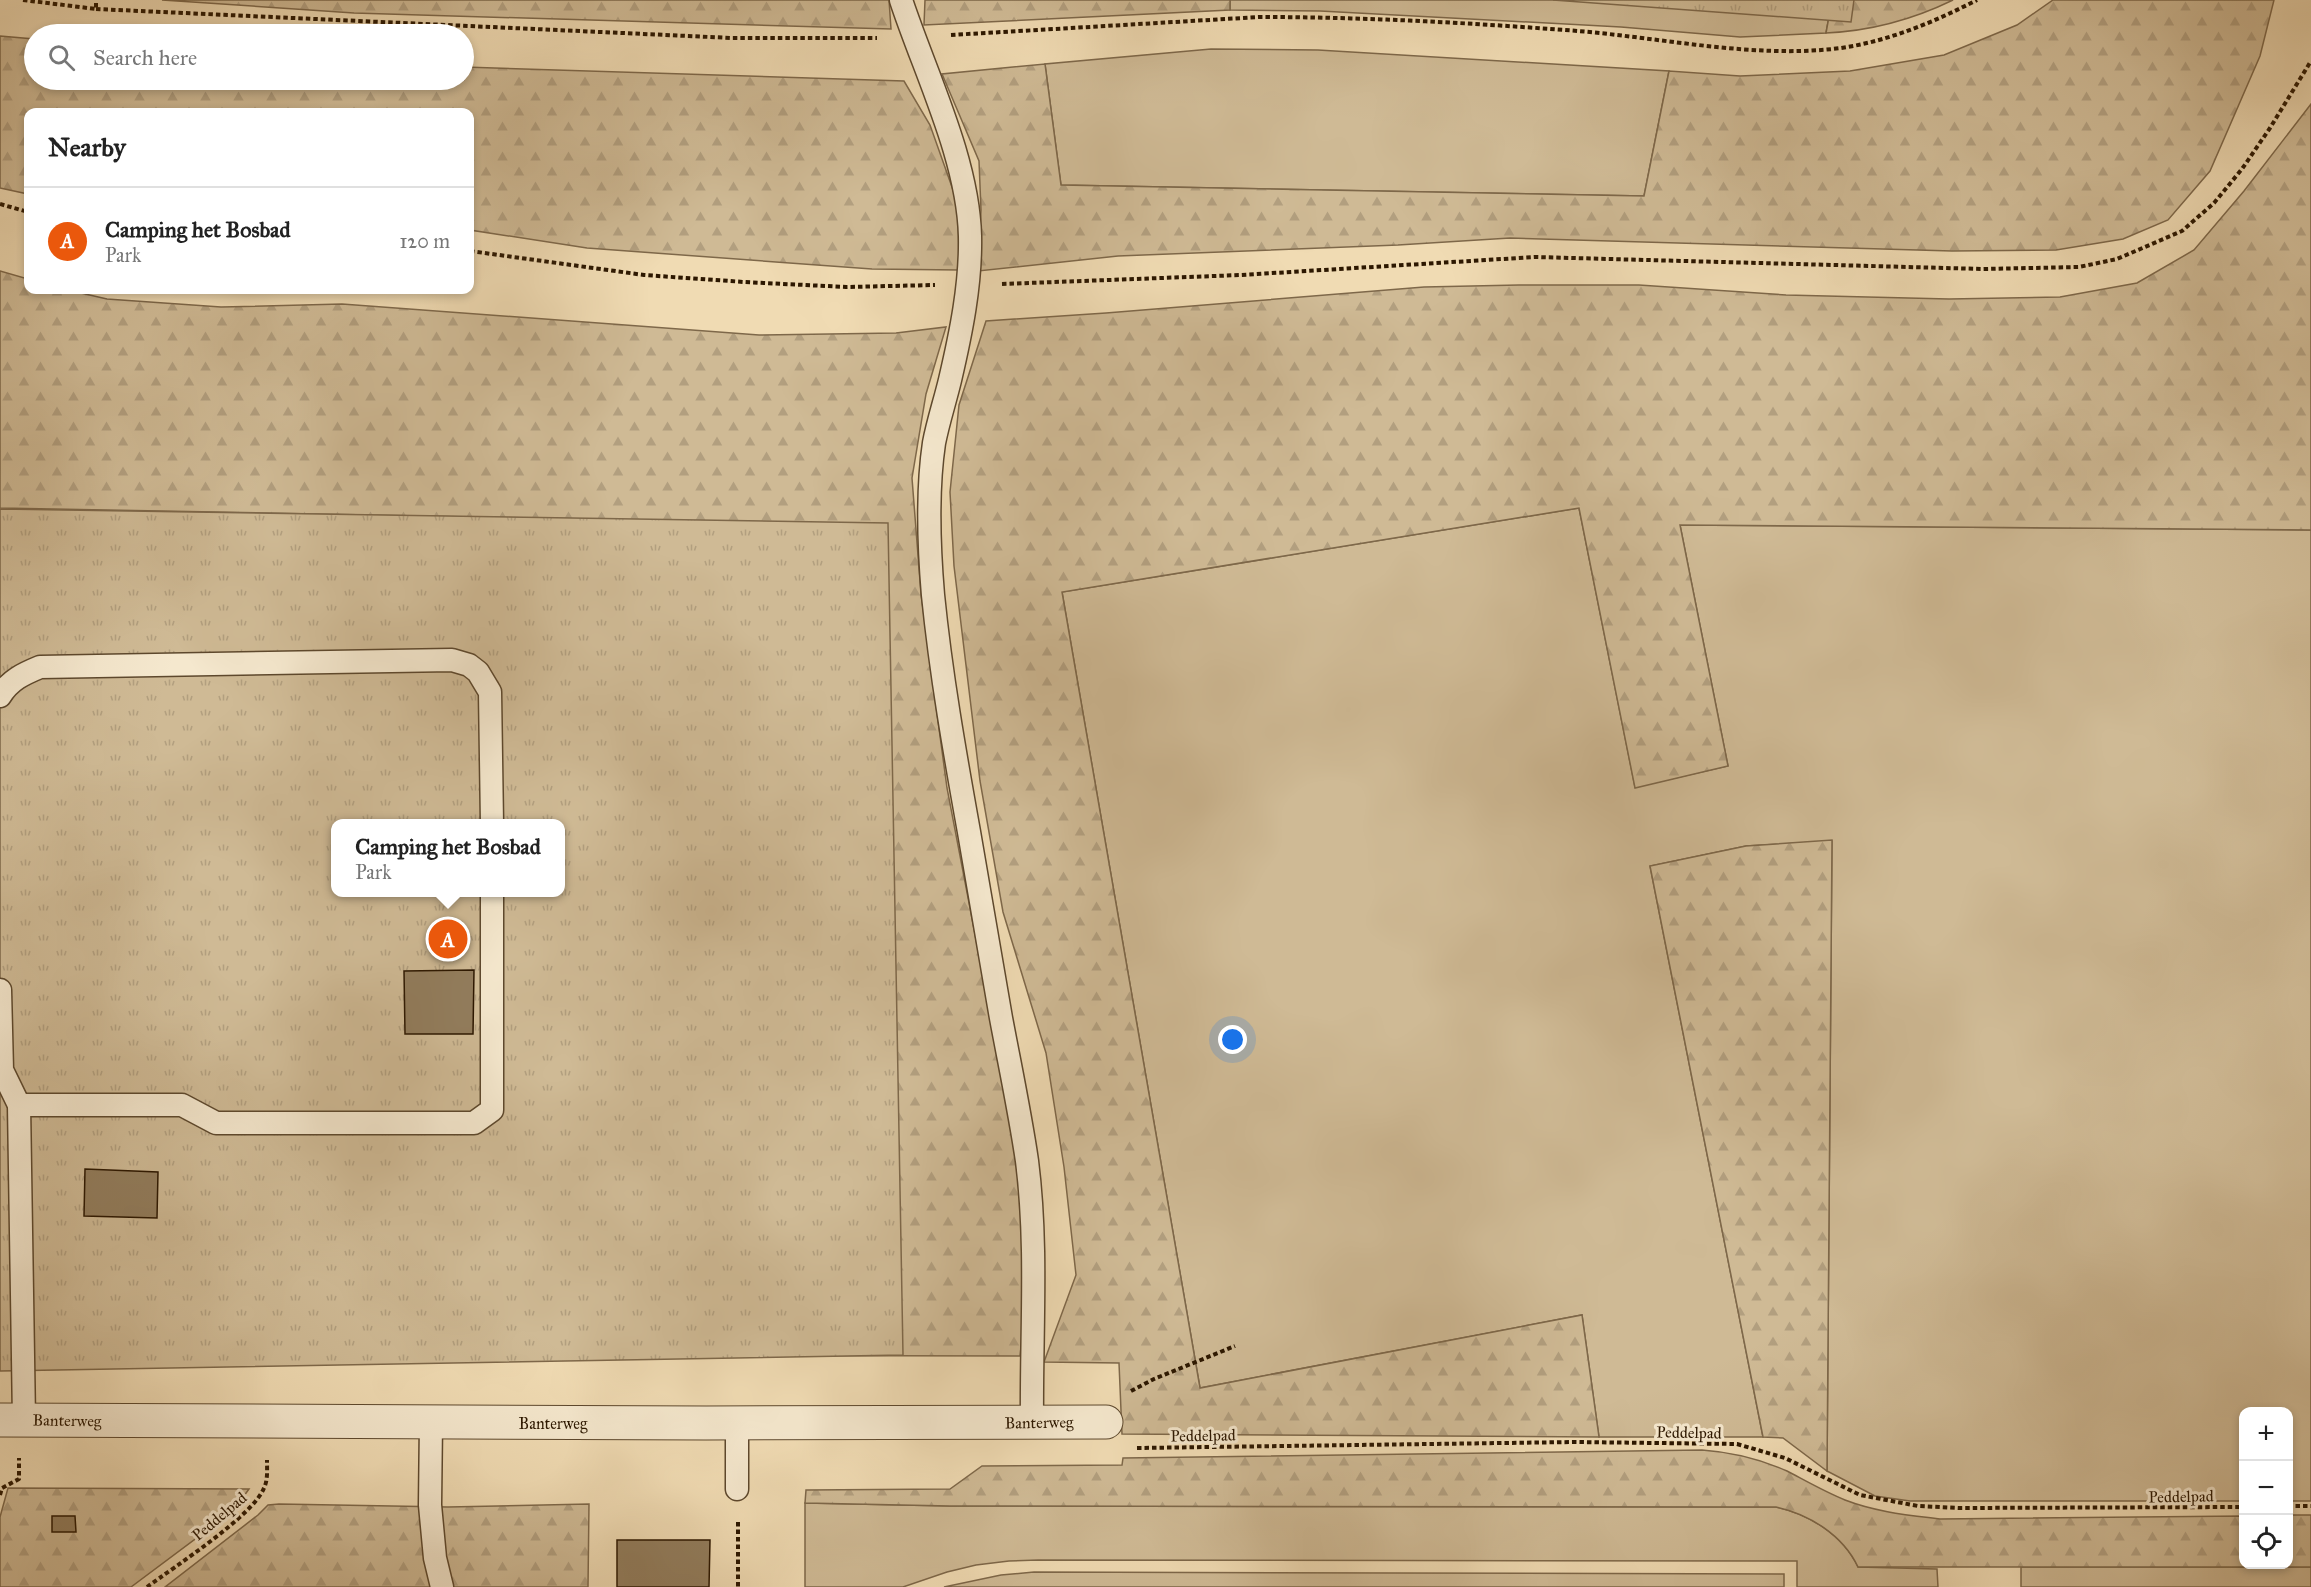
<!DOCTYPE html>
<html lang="en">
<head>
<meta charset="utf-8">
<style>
	:root { --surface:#fff; --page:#f6f6f6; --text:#222; --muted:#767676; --line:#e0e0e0; --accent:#ea580c }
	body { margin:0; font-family:"IM FELL Great Primer",serif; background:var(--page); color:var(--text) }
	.controls { position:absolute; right:18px; bottom:18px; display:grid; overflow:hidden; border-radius:12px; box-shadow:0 3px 9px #0003 }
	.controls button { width:54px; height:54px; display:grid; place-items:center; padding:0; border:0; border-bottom:2px solid var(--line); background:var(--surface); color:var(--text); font:30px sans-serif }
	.you { position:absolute; left:1233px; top:1040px; width:21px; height:21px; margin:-15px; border:4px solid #fff; border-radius:50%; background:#1a73e8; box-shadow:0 0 0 9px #1a73e833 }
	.badge { display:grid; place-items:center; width:39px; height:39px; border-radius:50%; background:var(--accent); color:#fff; font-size:20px; font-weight:700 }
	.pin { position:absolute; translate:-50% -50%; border:3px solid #fff; box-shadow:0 2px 6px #0006 }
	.popup { position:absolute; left:331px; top:819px; width:234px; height:78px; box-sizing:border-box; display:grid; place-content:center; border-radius:12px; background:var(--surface); filter:drop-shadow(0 2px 4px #0005); font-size:20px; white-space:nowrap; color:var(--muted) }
	.popup b { font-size:22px; color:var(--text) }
	.popup::after { content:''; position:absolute; left:50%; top:100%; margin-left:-12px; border:12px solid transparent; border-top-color:var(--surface) }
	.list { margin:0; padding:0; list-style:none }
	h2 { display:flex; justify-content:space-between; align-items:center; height:78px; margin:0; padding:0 24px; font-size:26px }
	h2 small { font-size:20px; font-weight:400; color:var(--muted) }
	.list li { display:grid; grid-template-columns:39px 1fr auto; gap:18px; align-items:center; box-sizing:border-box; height:108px; padding:0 24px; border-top:2px solid var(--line) }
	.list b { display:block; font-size:22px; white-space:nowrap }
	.list p { margin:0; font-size:20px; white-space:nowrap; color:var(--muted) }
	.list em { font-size:20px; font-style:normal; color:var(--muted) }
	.icon { flex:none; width:33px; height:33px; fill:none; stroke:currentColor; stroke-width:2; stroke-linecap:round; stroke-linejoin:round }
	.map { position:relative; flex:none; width:2311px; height:1587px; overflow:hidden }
	.search { position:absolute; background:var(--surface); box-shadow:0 3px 9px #0003; left:24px; top:24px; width:450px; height:66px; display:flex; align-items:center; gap:15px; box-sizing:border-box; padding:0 21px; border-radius:33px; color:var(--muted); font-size:22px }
	.panel { position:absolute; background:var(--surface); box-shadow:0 3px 9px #0003; left:24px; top:108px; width:450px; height:186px; border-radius:12px }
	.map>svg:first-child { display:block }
	.grass { fill:#cfba95; stroke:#7e684a; stroke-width:1.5 }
	.forest { fill:url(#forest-firs); stroke:#7e684a; stroke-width:1.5 }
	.park { fill:url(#park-tufts); stroke:#7e684a; stroke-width:1.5; fill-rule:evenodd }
	.building { fill:#927d5d; stroke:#2c1700; stroke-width:1.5 }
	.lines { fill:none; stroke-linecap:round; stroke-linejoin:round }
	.service-casing { stroke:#5d482d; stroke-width:25 }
	.minor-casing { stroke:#5d482d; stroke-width:35 }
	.path { stroke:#2c1700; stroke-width:4; stroke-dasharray:4.5 3; stroke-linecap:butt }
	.service { stroke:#f5e8ce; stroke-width:22 }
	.minor { stroke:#f5e8ce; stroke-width:33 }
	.labels { text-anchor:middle; stroke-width:6; stroke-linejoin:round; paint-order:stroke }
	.street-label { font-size:16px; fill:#2c1700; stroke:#f5e8ce }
</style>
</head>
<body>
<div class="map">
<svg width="2311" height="1587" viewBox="0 0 2311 1587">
	<defs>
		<pattern id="forest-firs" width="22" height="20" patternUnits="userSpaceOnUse" patternTransform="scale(1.5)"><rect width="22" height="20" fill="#cfba95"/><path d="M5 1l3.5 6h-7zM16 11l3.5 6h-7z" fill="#b29f7f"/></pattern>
		<pattern id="park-tufts" width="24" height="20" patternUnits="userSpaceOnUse" patternTransform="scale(1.5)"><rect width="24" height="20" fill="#cfba95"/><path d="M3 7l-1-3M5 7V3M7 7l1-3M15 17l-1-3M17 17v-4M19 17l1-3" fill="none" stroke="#b29f7f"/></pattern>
	</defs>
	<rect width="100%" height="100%" fill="#f0dbb3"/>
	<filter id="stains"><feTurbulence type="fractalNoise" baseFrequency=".00333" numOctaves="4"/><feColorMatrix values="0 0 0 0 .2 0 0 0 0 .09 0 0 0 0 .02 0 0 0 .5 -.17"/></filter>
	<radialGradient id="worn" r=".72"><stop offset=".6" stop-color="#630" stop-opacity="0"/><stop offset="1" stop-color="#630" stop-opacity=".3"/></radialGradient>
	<!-- grass -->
	<g class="grass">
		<path d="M1230,0H1832L1826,33L1740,37L1621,27L1320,11L1230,10Z"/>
		<path d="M1211,49L1318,50L1669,71L1644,196L1061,185L1045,64Z"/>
		<path d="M1579,508L1635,787L1728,766L1680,525L2311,530V1501H2289L2288,1412H2244L2243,1501H1910L1875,1496L1827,1471L1832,841L1746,846L1650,866L1763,1437H1599L1582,1315L1200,1388L1062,592Z"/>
		<path d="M805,1503L950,1506L1776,1507C1809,1514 1843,1535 1858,1567L1937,1569L1938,1587H1797V1561L1038,1560L1009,1561L976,1565L947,1572L903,1587H805Z"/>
		<rect x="2021" y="1567" width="290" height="20"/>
		<path d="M1034,1572L1784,1574V1587H944L1001,1575Z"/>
	</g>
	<!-- forest -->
	<g class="forest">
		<path d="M162,0H889L891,29L354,13Z"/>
		<path d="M925,0H1230V10L924,25Z"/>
		<path d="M1832,0H1953C1914,19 1869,31 1826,33Z"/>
		<path d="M2053,0H2274L2260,56L2210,171L2168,220L2123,239L2056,250L1952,251L1510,238L1398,245L1118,256L978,271L981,210L979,161L942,74L1045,64L1061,185L1644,196L1669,71L1740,76L1850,71L1944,55L2017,25Z"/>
		<path d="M0,36L34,39V80H464V67L904,81L930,125L958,204L959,270L872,269L587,248L470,230V112H28V194L0,188Z"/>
		<path d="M2311,104V530L1680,525L1728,766L1635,788L1579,508L1062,592L1200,1388L1582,1315L1599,1437L1122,1434L1119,1363L1044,1362L1076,1275L1064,1167L1046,1053L1003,912L980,781L954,566L950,492L959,405L986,321L1106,313L1424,287L1519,285H1639L1786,295L1949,299L2060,297L2137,283L2194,250L2244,191Z"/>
		<path d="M0,271L28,279V290H68L107,299L221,307L342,304L759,335L896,333L946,327L926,394L912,478L921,594L947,788L979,955L1010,1097L1023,1198L1026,1301L1020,1356L46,1354L505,1136L846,524L0,508Z"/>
		<path d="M1832,840L1827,1471L1783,1438L1763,1437L1650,866L1746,846Z"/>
		<path d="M1702,1450C1731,1452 1760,1459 1787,1471C1806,1481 1825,1492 1845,1500C1876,1512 1908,1515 1940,1519L2243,1516L2244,1564H2288L2289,1515H2311V1567H1858C1843,1535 1809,1514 1776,1507L950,1506L805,1503L806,1490L950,1489L982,1466L1122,1465L1123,1458Z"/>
		<path d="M8,1488L249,1489L236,1507L226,1516L131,1587H0V1517Z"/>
		<path d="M279,1504L448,1507L589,1504L588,1587H165L258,1515L268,1505Z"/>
	</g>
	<!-- park -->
	<g class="park">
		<path d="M1553,0H1854L1851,22Z"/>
		<path d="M0,509L888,523L903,1355L0,1371ZM336,824H560V892H336Z"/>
	</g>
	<!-- building -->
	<g class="building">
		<path d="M474,970L473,1034H405L404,971Z"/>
		<path d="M85,1169L158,1172L157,1218L84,1216Z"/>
		<path d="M52,1516H75L76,1532H52Z"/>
		<path d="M617,1540H710L709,1587H617Z"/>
	</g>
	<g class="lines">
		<defs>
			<g id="service">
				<path d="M901,0C925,73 968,158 970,236C971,284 961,333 950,380C945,401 938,422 934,443C927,490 929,548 933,595C941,675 955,754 969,832C980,894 990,956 1001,1018C1010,1066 1020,1113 1027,1161C1038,1248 1031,1335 1032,1422"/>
				<path d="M0,696C10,680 23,674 40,667L452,660L469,665L478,672L490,692L492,824"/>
				<path d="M0,990L2,1070L19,1105L24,1420"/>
				<path d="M19,1105H182L216,1123H474L492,1110V892"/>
				<path d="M431,1422L430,1505L435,1558L442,1587"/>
				<path d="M737,1423V1489"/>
			</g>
			<path id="minor" d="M0,1420L706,1423L1106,1422"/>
		</defs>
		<!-- service casing -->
		<use href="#service" class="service-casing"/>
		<!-- minor casing -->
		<use href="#minor" class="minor-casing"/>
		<!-- path -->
		<g class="path">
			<path d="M23,0L96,9V0"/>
			<path d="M96,9L732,38H877"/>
			<path d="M951,35L1260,17C1366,17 1473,23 1578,31C1664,38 1755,59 1841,48C1889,41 1934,22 1977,0"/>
			<path d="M0,204L28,212"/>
			<path d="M470,251L644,275L744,282L846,287L935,285"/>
			<path d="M1002,284L1241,275L1535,257L1983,269L2079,267L2117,259L2182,231L2214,203L2242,169L2270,128L2311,61"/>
			<path d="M1131,1391L1154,1379L1235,1346"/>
			<path d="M1137,1448L1576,1442L1737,1444L1785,1458L1860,1495L1918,1506L1958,1508L2244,1507"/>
			<path d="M0,1495L2,1488L19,1479V1458"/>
			<path d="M2288,1506H2311"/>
			<path d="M738,1522V1587"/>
			<path d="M147,1587C174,1567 253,1516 264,1488C268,1480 267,1469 267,1460"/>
		</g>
		<!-- service -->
		<use href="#service" class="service"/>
		<!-- minor -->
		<use href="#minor" class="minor"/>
	</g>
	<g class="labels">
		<!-- street labels -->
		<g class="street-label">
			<text transform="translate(67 1420) rotate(1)" y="6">Banterweg</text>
			<text transform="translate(1039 1422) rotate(-1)" y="6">Banterweg</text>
			<text x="553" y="1429">Banterweg</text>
			<text transform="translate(1689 1432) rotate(1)" y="6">Peddelpad</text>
			<text transform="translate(1203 1435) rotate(-1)" y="6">Peddelpad</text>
			<text transform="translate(2181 1496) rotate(-1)" y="6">Peddelpad</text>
			<text transform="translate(219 1516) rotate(-40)" y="6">Peddelpad</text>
		</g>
	</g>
	<rect width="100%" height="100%" filter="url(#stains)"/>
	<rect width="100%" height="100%" fill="url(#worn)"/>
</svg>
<div class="controls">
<button>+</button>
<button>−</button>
<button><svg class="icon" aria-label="locate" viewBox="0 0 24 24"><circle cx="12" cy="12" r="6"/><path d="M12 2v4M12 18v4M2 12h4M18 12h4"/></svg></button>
</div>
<div class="you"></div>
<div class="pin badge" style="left:448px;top:939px">A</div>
<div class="popup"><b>Camping het Bosbad</b>Park</div>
<div class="search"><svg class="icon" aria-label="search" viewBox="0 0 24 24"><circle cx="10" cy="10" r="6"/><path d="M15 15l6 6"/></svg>Search here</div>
<section class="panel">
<h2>Nearby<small></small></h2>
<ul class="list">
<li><span class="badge">A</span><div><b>Camping het Bosbad</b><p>Park</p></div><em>120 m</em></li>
</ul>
</section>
</div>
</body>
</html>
